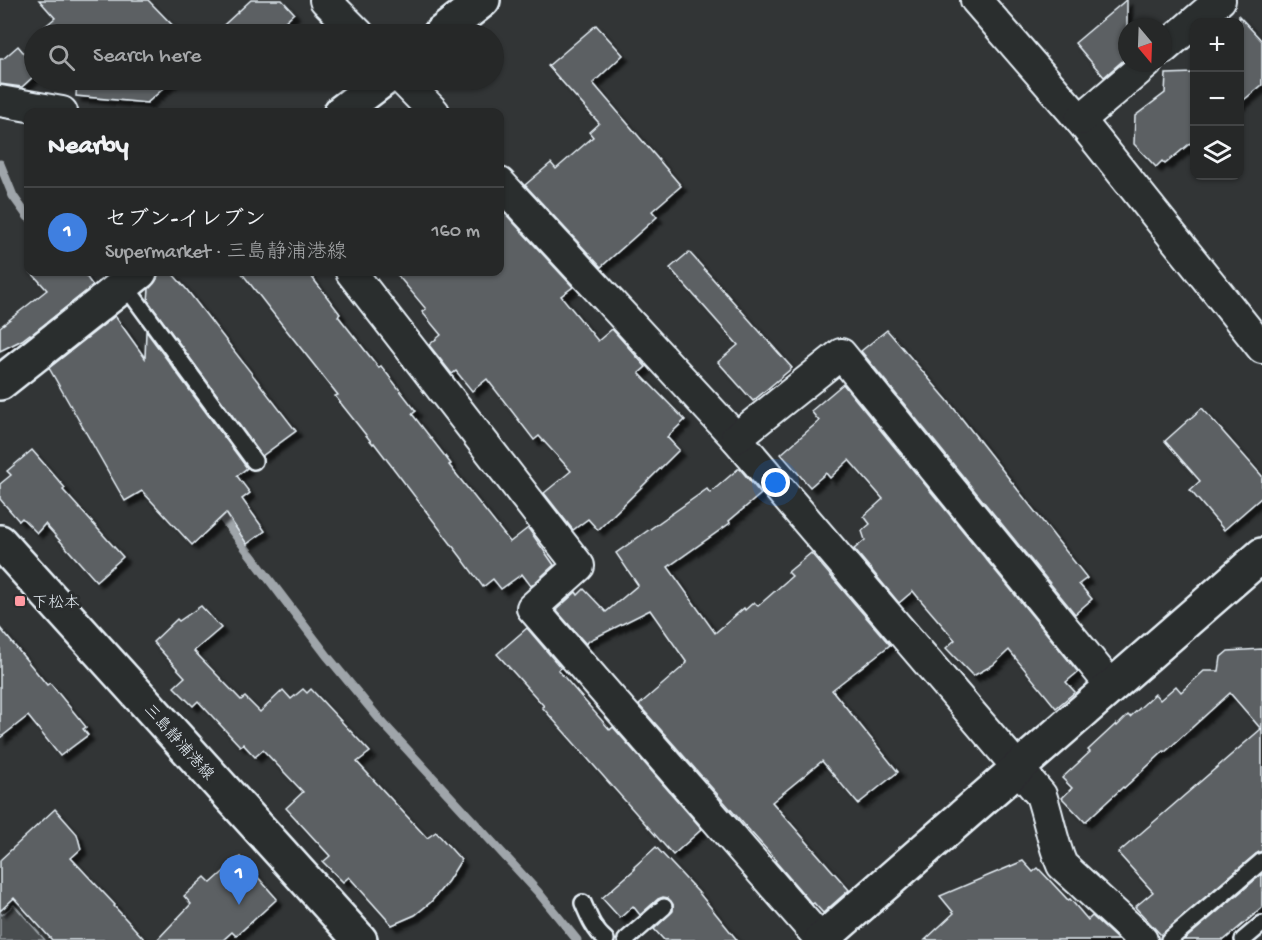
<!DOCTYPE html>
<html lang="en">
<head>
<meta charset="utf-8">
<style>
	:root { --surface:#262828; --page:#323434; --text:#f1f3f6; --muted:#a4a6a8; --line:#424445; --accent:#ea580c }
	body { margin:0; font-family:"Gochi Hand","Klee One",sans-serif; background:var(--page); color:var(--text) }
	.controls { position:absolute; right:18px; top:18px; display:grid; overflow:hidden; border-radius:12px; box-shadow:0 2px 4px #0004 }
	.controls button { width:54px; height:54px; display:grid; place-items:center; padding:0; border:0; border-bottom:2px solid var(--line); background:var(--surface); color:var(--text); font:30px sans-serif }
	.compass { position:absolute; left:1118px; top:18px; width:54px; height:54px; border-radius:50%; background:var(--surface); box-shadow:0 2px 4px #0004; rotate:161deg }
	.you { position:absolute; left:776px; top:483px; width:21px; height:21px; margin:-15px; border:4px solid #fff; border-radius:50%; background:#1a73e8; box-shadow:0 0 0 9px #1a73e833 }
	.badge { display:grid; place-items:center; width:39px; height:39px; border-radius:50%; background:var(--accent); color:#fff; font-size:20px; font-weight:700 }
	.pin { position:absolute; translate:-50% -50px; filter:drop-shadow(0 2px 3px #0008) }
	.pin::after { content:''; position:absolute; top:32px; width:21px; height:18px; background:inherit; clip-path:polygon(0 0,100% 0,50% 100%) }
	.list { margin:0; padding:0; list-style:none }
	h2 { display:flex; justify-content:space-between; align-items:center; height:78px; margin:0; padding:0 24px; font-size:26px }
	h2 small { font-size:20px; font-weight:400; color:var(--muted) }
	.list li { display:grid; grid-template-columns:39px 1fr auto; gap:18px; align-items:center; box-sizing:border-box; height:90px; padding:0 24px; border-top:2px solid var(--line) }
	.list b { display:block; font-size:22px; white-space:nowrap }
	.list p { margin:0; font-size:20px; white-space:nowrap; color:var(--muted) }
	.list em { font-size:20px; font-style:normal; color:var(--muted) }
	.icon { flex:none; width:33px; height:33px; fill:none; stroke:currentColor; stroke-width:2; stroke-linecap:round; stroke-linejoin:round }
	.map { position:relative; flex:none; width:1262px; height:940px; overflow:hidden }
	.search { position:absolute; background:var(--surface); box-shadow:0 2px 4px #0004; left:24px; top:24px; width:480px; height:66px; display:flex; align-items:center; gap:15px; box-sizing:border-box; padding:0 21px; border-radius:33px; color:var(--muted); font-size:22px }
	.panel { position:absolute; background:var(--surface); box-shadow:0 2px 4px #0004; left:24px; top:108px; width:480px; height:168px; border-radius:12px }
	.map>svg:first-child { display:block }
	.green { fill:#494d4f; stroke:#989fa4; stroke-width:1.5 }
	.lines { fill:none; stroke-linecap:round; stroke-linejoin:round }
	.stream { stroke:#9fa5aa; stroke-width:9 }
	.building { fill:#5c6063; stroke:#e8f1f8; stroke-width:1.5; filter:url(#shadow) }
	.service-casing { stroke:#e8f1f8; stroke-width:20 }
	.minor-casing { stroke:#e8f1f8; stroke-width:34 }
	.tertiary-casing { stroke:#e8f1f8; stroke-width:38 }
	.secondary-casing { stroke:#e8f1f8; stroke-width:38 }
	.service { stroke:#2a2d2e; stroke-width:15 }
	.minor { stroke:#2a2d2e; stroke-width:30 }
	.tertiary { stroke:#2a2d2e; stroke-width:33 }
	.secondary { stroke:#2a2d2e; stroke-width:33 }
	.poi-dot { fill:#ff9aa2; stroke:#2a2d2e; stroke-width:2 }
	.labels { text-anchor:middle; stroke-width:6; stroke-linejoin:round; paint-order:stroke }
	.poi-label { font-size:16px; fill:#e8f1f8; stroke:#2a2d2e; text-anchor:start }
	.street-label { font-size:16px; fill:#e8f1f8; stroke:#2a2d2e }
</style>
</head>
<body>
<div class="map">
<svg width="1262" height="940" viewBox="0 0 1262 940">
	<defs>
		<filter id="shadow"><feDropShadow dx="5.5" dy="5.5" stdDeviation="1.5" flood-color="#0009"/></filter>
	</defs>
	<rect width="100%" height="100%" fill="#323536"/>
	<filter id="ink" filterUnits="userSpaceOnUse"><feTurbulence type="fractalNoise" baseFrequency=".0167" numOctaves="2"/><feDisplacementMap in="SourceGraphic" scale="12" xChannelSelector="R" yChannelSelector="G"/><feConvolveMatrix kernelMatrix="1 2 1 2 8 2 1 2 1" color-interpolation-filters="sRGB"/></filter>
	<g filter="url(#ink)">
		<!-- green -->
		<path class="green" d="M14,905L45,940H0V912L2,915Z"/>
		<g class="lines">
			<!-- stream -->
			<g class="stream">
				<path d="M0,164L13,196L28,217"/>
				<path d="M215,508L328,657L381,721L538,892L577,940"/>
			</g>
		</g>
		<!-- building -->
		<g class="building">
			<path d="M39,0H148L181,34H36L55,18Z"/>
			<path d="M251,0H282L294,13L271,34H214Z"/>
			<path d="M1126,0H1127V57L1104,77L1075,43Z"/>
			<path d="M1239,16L1262,41V85L1239,104Z"/>
			<path d="M596,25L623,55L593,83L681,186L652,211L657,217L601,267L525,185L551,163L556,169L593,137L589,132L599,123L548,66Z"/>
			<path d="M18,46L34,65V76L22,87L0,84V59H3Z"/>
			<path d="M1194,73V140L1165,164L1162,161L1156,167L1134,144L1135,116L1165,93L1166,74Z"/>
			<path d="M77,80H173L147,103L76,96Z"/>
			<path d="M500,208L573,287L561,296L598,341L612,329L646,367L639,373L685,420L667,437L679,450L598,530L588,519L573,530L544,493L571,471L539,436L534,440L487,379L472,391L456,371L452,374L429,345L441,335L422,312L426,309L395,272H500Z"/>
			<path d="M689,252L792,368L753,401L718,362L738,345L670,268Z"/>
			<path d="M31,272H83L93,286L31,335L30,334L22,340L0,351V327L47,290Z"/>
			<path d="M158,272H171L187,290L296,431L262,456L148,301L149,289L157,279Z"/>
			<path d="M241,272H308L340,314L338,316L379,368L381,366L416,411L412,414L451,464L449,465L510,542L528,528L554,565L531,586L522,574L501,589L493,579L483,587L461,557L374,443L373,444L358,425L335,396L338,395L272,312Z"/>
			<path d="M115,316L145,358L146,331L247,468L237,476L250,493L242,499L265,531L247,544L226,513L192,545L142,491L125,501L49,368Z"/>
			<path d="M887,330L948,401L1087,578L1079,584L1092,599L1075,614L861,351Z"/>
			<path d="M843,384L1078,672L1066,682L1075,692L1056,708L1009,650L993,665L973,676L946,648L955,640L917,596L913,591L899,603L854,549L865,540L862,531L870,524L864,516L883,499L849,460L830,478L826,473L810,487L781,454L819,421L811,411Z"/>
			<path d="M1202,408L1262,476V497L1224,530L1190,490L1200,481L1165,441Z"/>
			<path d="M32,450L65,488L63,490L123,557L96,581L45,524L37,533L22,518L19,521L0,499V484L11,475L7,471Z"/>
			<path d="M738,469H740L761,494L729,521L730,523L668,567L715,633L744,608L745,610L754,602L758,606L792,576L788,572L811,553L890,645L832,690L898,772L858,804L822,761L772,802L849,890L823,913L814,903L812,904L775,861L776,860L733,812L639,705L687,663L650,610L590,640L586,644L556,610L576,592L578,595L584,589L606,612L638,585L616,553L707,489L710,493Z"/>
			<path d="M201,606L221,628L194,651L241,700L245,697L260,712L283,690L291,699L303,689L307,693L311,689L370,752L357,762L427,838L436,832L461,860L448,881L431,902L415,915L392,925L349,877L343,882L323,862L330,856L286,808L303,792L263,750L255,757L243,744L240,746L198,701L193,706L174,687L185,677L153,642L177,619L179,621Z"/>
			<path d="M0,628L47,685L50,683L86,727L83,729L88,735L60,756L28,716L0,738Z"/>
			<path d="M527,628L561,668L558,670L610,730L613,727L702,829L673,855L542,707L544,706L497,654Z"/>
			<path d="M1262,649V851L1256,854L1161,935L1135,907L1153,892L1118,853L1261,729L1230,693L1165,752L1164,751L1124,788L1123,787L1085,822L1062,798L1072,788L1062,778L1090,752L1088,750L1116,724L1117,726L1128,715L1130,717L1155,694L1160,700L1176,686L1181,692L1204,671H1219L1221,657L1228,651Z"/>
			<path d="M55,809L77,834L81,849L71,858L115,905L114,906L145,940H52L14,898L0,911V860Z"/>
			<path d="M656,847L699,893L737,940H664L654,929L673,911V905L668,898L663,897L658,899L640,915L633,906L620,918L602,898L635,869L634,867Z"/>
			<path d="M240,857L277,899L236,936L232,932L223,940H157L191,904L184,896L205,877L211,883Z"/>
			<path d="M1023,861L1033,872L1038,868L1068,900L1070,899L1088,920L1092,916L1118,940H925L954,913L940,896Z"/>
			<path d="M1262,874V908L1224,940H1184Z"/>
		</g>
		<g class="lines">
			<defs>
				<g id="service">
					<path d="M124,284L254,461"/>
					<path d="M583,903C589,917 594,930 606,940"/>
					<path d="M626,940L664,907"/>
					<path d="M1169,940L1262,861"/>
					<path d="M1243,940L1262,924"/>
				</g>
				<g id="minor">
					<path d="M325,0L359,34"/>
					<path d="M976,0L1080,120L1262,348"/>
					<path d="M1163,49L1220,0"/>
					<path d="M403,80L434,112"/>
					<path d="M0,101L62,112"/>
					<path d="M1080,120L1147,63"/>
					<path d="M500,183L736,438L1041,795C1049,818 1052,842 1062,865L1128,926L1142,940"/>
					<path d="M351,272L579,566L532,608L821,940"/>
					<path d="M736,438L841,354L1112,687"/>
				</g>
				<g id="tertiary">
					<path d="M440,34L483,0"/>
					<path d="M341,112L383,80"/>
					<path d="M0,383L140,272"/>
					<path d="M821,940L1262,555"/>
				</g>
				<path id="secondary" d="M0,542L360,940"/>
			</defs>
			<!-- service casing -->
			<use href="#service" class="service-casing"/>
			<!-- minor casing -->
			<use href="#minor" class="minor-casing"/>
			<!-- tertiary casing -->
			<use href="#tertiary" class="tertiary-casing"/>
			<!-- secondary casing -->
			<use href="#secondary" class="secondary-casing"/>
			<!-- service -->
			<use href="#service" class="service"/>
			<!-- minor -->
			<use href="#minor" class="minor"/>
			<!-- tertiary -->
			<use href="#tertiary" class="tertiary"/>
			<!-- secondary -->
			<use href="#secondary" class="secondary"/>
		</g>
	</g>
	<!-- markers -->
	<rect class="poi-dot" x="14" y="595" width="12" height="12" rx="3"/>
	<g class="labels">
		<!-- poi labels -->
		<g class="poi-label">
			<text x="32" y="607">下松本</text>
		</g>
		<!-- street labels -->
		<g class="street-label">
			<text transform="translate(180 741) rotate(48)" y="6">三島静浦港線</text>
		</g>
	</g>
</svg>
<div class="controls">
<button>+</button>
<button>−</button>
<button><svg class="icon" aria-label="layers" viewBox="0 0 24 24"><path d="M12 4l9 5-9 5-9-5zM3 14l9 5 9-5"/></svg></button>
</div>
<svg class="compass" viewBox="-18 -18 36 36"><path d="M0-13l5 13h-10z" fill="#e53935"/><path d="M0 13l5-13h-10z" fill="#a4a6a8"/></svg>
<div class="you"></div>
<div class="pin badge" style="left:239px;top:905px;background:#3f7fe0">1</div>
<div class="search"><svg class="icon" aria-label="search" viewBox="0 0 24 24"><circle cx="10" cy="10" r="6"/><path d="M15 15l6 6"/></svg>Search here</div>
<section class="panel">
<h2>Nearby<small></small></h2>
<ul class="list">
<li><span class="badge" style="background:#3f7fe0">1</span><div><b>セブン-イレブン</b><p>Supermarket · 三島静浦港線</p></div><em>160 m</em></li>
</ul>
</section>
</div>
</body>
</html>
